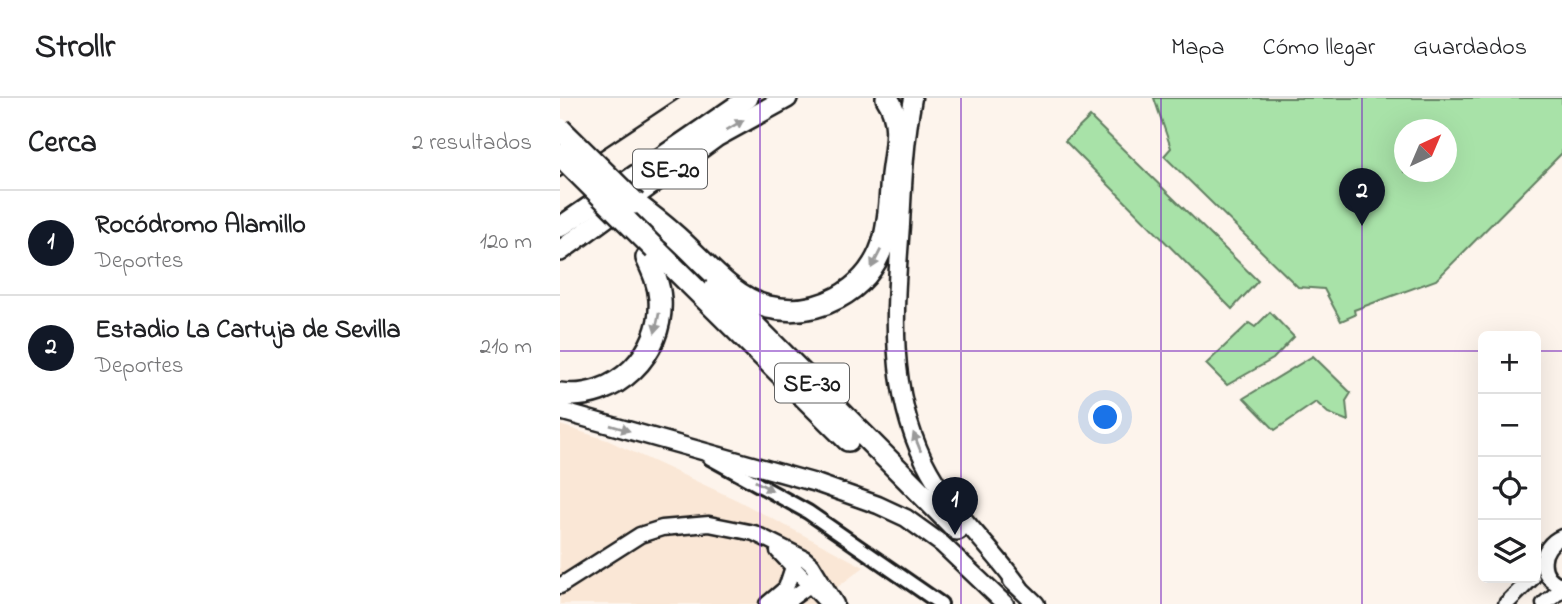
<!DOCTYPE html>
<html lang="es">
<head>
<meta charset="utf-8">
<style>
	:root { --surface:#fff; --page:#f2f2f2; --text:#202124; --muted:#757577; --line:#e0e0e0; --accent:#111827 }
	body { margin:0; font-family:"Indie Flower",sans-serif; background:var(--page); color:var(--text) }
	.controls { position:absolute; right:21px; bottom:21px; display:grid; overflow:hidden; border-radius:10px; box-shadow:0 7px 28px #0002 }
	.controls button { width:63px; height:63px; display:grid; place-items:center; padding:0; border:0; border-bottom:2px solid var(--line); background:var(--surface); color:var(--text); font:35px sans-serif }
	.compass { position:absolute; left:834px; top:21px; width:63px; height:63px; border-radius:50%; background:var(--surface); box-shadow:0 7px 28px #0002; rotate:44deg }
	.you { position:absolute; left:546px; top:320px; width:24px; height:24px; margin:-18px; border:5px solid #fff; border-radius:50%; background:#1a73e8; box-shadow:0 0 0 10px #1a73e833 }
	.badge { display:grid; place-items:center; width:46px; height:46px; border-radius:50%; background:var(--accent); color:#fff; font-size:23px; font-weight:700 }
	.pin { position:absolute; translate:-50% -58px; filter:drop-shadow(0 2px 4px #0008) }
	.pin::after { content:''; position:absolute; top:37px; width:24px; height:21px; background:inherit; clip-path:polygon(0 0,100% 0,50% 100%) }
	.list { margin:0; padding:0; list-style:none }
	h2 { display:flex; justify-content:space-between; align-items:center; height:91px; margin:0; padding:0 28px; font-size:30px }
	h2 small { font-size:23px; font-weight:400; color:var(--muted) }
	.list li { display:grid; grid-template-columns:46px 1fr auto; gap:21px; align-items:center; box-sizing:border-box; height:105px; padding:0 28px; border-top:2px solid var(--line) }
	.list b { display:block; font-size:26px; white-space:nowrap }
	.list p { margin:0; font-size:23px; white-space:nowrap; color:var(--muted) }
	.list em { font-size:23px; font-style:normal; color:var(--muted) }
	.icon { flex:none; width:38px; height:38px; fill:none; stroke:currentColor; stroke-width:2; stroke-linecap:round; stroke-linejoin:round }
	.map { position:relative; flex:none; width:1002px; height:506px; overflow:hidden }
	header { display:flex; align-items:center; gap:42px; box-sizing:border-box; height:98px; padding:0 35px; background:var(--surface); border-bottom:2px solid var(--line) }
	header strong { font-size:33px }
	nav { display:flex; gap:38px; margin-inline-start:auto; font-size:24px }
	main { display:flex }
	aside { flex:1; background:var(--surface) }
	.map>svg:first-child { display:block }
	.built { fill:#fae7d6 }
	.green { fill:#a8e2a8; stroke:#627f62; stroke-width:2; fill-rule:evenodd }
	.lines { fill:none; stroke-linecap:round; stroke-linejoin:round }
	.minor-casing { stroke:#1c1c1c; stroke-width:18 }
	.tertiary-casing { stroke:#1c1c1c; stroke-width:19 }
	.secondary-casing { stroke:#1c1c1c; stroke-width:21 }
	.trunk-casing { stroke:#1c1c1c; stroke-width:24 }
	.motorway-casing { stroke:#1c1c1c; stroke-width:26 }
	.minor { stroke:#fff; stroke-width:12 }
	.tertiary { stroke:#fff; stroke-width:14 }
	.secondary { stroke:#fff; stroke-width:16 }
	.trunk { stroke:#fff; stroke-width:19 }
	.motorway { stroke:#fff; stroke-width:21 }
	.rail { stroke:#1c1c1c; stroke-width:2.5 }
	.motorway-bridge-casing { stroke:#1c1c1c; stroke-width:26; stroke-linecap:butt }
	.motorway-bridge { stroke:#fff; stroke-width:21 }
	.oneway { fill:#999 }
	.grid { fill:none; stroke:#7b2cbf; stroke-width:2; stroke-opacity:0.55 }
	.labels { text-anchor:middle; stroke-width:5; stroke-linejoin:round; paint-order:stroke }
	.shield { fill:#fff; stroke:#606060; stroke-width:2 }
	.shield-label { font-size:23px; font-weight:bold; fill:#1c1c1c }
</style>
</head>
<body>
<header>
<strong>Strollr</strong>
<nav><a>Mapa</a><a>Cómo llegar</a><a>Guardados</a></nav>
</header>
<main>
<aside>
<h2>Cerca<small>2 resultados</small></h2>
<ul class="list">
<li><span class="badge">1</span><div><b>Rocódromo Alamillo</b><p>Deportes</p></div><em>120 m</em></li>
<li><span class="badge">2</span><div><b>Estadio La Cartuja de Sevilla</b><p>Deportes</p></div><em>210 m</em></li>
</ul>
</aside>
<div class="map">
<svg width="1002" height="506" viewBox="0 0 1002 506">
	<rect width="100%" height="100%" fill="#fdf4ec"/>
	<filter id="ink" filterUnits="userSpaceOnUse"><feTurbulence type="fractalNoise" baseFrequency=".0143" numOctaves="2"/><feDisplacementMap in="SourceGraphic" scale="14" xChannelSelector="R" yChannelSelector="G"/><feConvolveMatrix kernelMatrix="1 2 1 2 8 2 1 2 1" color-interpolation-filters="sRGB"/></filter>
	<g filter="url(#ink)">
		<!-- built -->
		<path class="built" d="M0,327L47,342L177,402L304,469L259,503V506H0Z"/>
		<!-- green -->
		<g class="green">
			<path d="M594,0H1002V55L876,182L794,212L795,217L781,223L764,191L738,189L604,58L611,50ZM844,32H886V74H844Z"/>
			<path d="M530,19L698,183L672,211L505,43Z"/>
			<path d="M710,214L734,239L713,261L667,287L646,266L689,225L695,229Z"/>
			<path d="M753,258L791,295L786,303L788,323L768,315L756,304L715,332L684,300Z"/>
		</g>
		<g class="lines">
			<defs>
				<path id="minor" d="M150,360L248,414L381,506"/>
				<g id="tertiary">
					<path d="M1002,439C978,449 977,479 1002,488"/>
					<path d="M218,453L268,506"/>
					<path d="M0,488L80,437L102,430L149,426L194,435L244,460L252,467L276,506"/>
					<path d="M207,506L226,490L235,463"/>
					<path d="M224,506L251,486L253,479"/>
					<path d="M946,506L972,480"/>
					<path d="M984,506L1002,491"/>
				</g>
				<g id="secondary">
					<path d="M353,0C345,41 343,85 341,127C335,208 327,287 364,363C388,412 429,445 460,490"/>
					<path d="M0,313L256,385L318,407L346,420L382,446L445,506"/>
					<path d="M452,483L476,506"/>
				</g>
				<g id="trunk">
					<path d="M0,129L188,0"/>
					<path d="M0,153L156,39L227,0"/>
				</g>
				<g id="motorway">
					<path d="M75,105C87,115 100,124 112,135C141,159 170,200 208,209C257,220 307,194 323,146C330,124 330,100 332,77C335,51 343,23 327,0"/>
					<path d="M95,151L288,342"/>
					<path d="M156,189L397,431"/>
					<path d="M0,296C55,304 104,255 100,201C99,186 93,173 87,160"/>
				</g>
			</defs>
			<!-- minor casing -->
			<use href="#minor" class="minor-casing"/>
			<!-- tertiary casing -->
			<use href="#tertiary" class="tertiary-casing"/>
			<!-- secondary casing -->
			<use href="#secondary" class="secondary-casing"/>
			<!-- trunk casing -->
			<use href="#trunk" class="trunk-casing"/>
			<!-- motorway casing -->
			<use href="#motorway" class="motorway-casing"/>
			<!-- minor -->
			<use href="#minor" class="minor"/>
			<!-- tertiary -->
			<use href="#tertiary" class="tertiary"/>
			<!-- secondary -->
			<use href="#secondary" class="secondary"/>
			<!-- trunk -->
			<use href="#trunk" class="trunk"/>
			<!-- motorway -->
			<use href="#motorway" class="motorway"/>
			<!-- rail -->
			<path class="rail" d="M0,79L119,0"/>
			<defs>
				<g id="motorway-bridge">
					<path d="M0,31L75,105"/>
					<path d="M0,57L95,151"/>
				</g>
			</defs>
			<!-- motorway-bridge casing -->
			<use href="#motorway-bridge" class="motorway-bridge-casing"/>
			<!-- motorway-bridge -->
			<use href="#motorway-bridge" class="motorway-bridge"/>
		</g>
		<!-- one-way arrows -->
		<defs><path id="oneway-solid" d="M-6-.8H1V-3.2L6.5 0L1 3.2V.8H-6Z" transform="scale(1.75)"/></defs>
		<g class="oneway">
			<use href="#oneway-solid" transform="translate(175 27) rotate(-31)"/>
			<use href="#oneway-solid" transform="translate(316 161) rotate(117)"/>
			<use href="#oneway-solid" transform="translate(97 225) rotate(102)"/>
			<use href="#oneway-solid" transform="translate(60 330) rotate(16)"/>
			<use href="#oneway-solid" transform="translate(357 344) rotate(-112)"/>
			<use href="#oneway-solid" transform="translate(204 388) rotate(29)"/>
		</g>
	</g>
	<!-- grid -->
	<path class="grid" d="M200,0V506M401,0V506M601,0V506M802,0V506M0,253H923M976,253H1002"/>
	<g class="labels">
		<!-- shield labels -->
		<g class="shield">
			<rect x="73" y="51.5" width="74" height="39" rx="5"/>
			<rect x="215" y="265.5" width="74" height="39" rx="5"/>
		</g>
		<g class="shield-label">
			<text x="110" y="79">SE-20</text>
			<text x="252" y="293">SE-30</text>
		</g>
	</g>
</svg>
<div class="controls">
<button>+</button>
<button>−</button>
<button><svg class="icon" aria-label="locate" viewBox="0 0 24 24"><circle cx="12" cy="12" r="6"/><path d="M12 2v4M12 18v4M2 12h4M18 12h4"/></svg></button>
<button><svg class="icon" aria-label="layers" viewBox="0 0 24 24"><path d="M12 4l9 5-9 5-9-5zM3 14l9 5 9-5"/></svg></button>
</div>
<svg class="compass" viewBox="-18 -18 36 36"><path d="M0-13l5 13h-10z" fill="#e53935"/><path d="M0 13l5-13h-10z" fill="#757577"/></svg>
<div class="you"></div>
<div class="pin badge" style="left:395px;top:437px">1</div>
<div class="pin badge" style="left:802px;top:128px">2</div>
</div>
</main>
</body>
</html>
